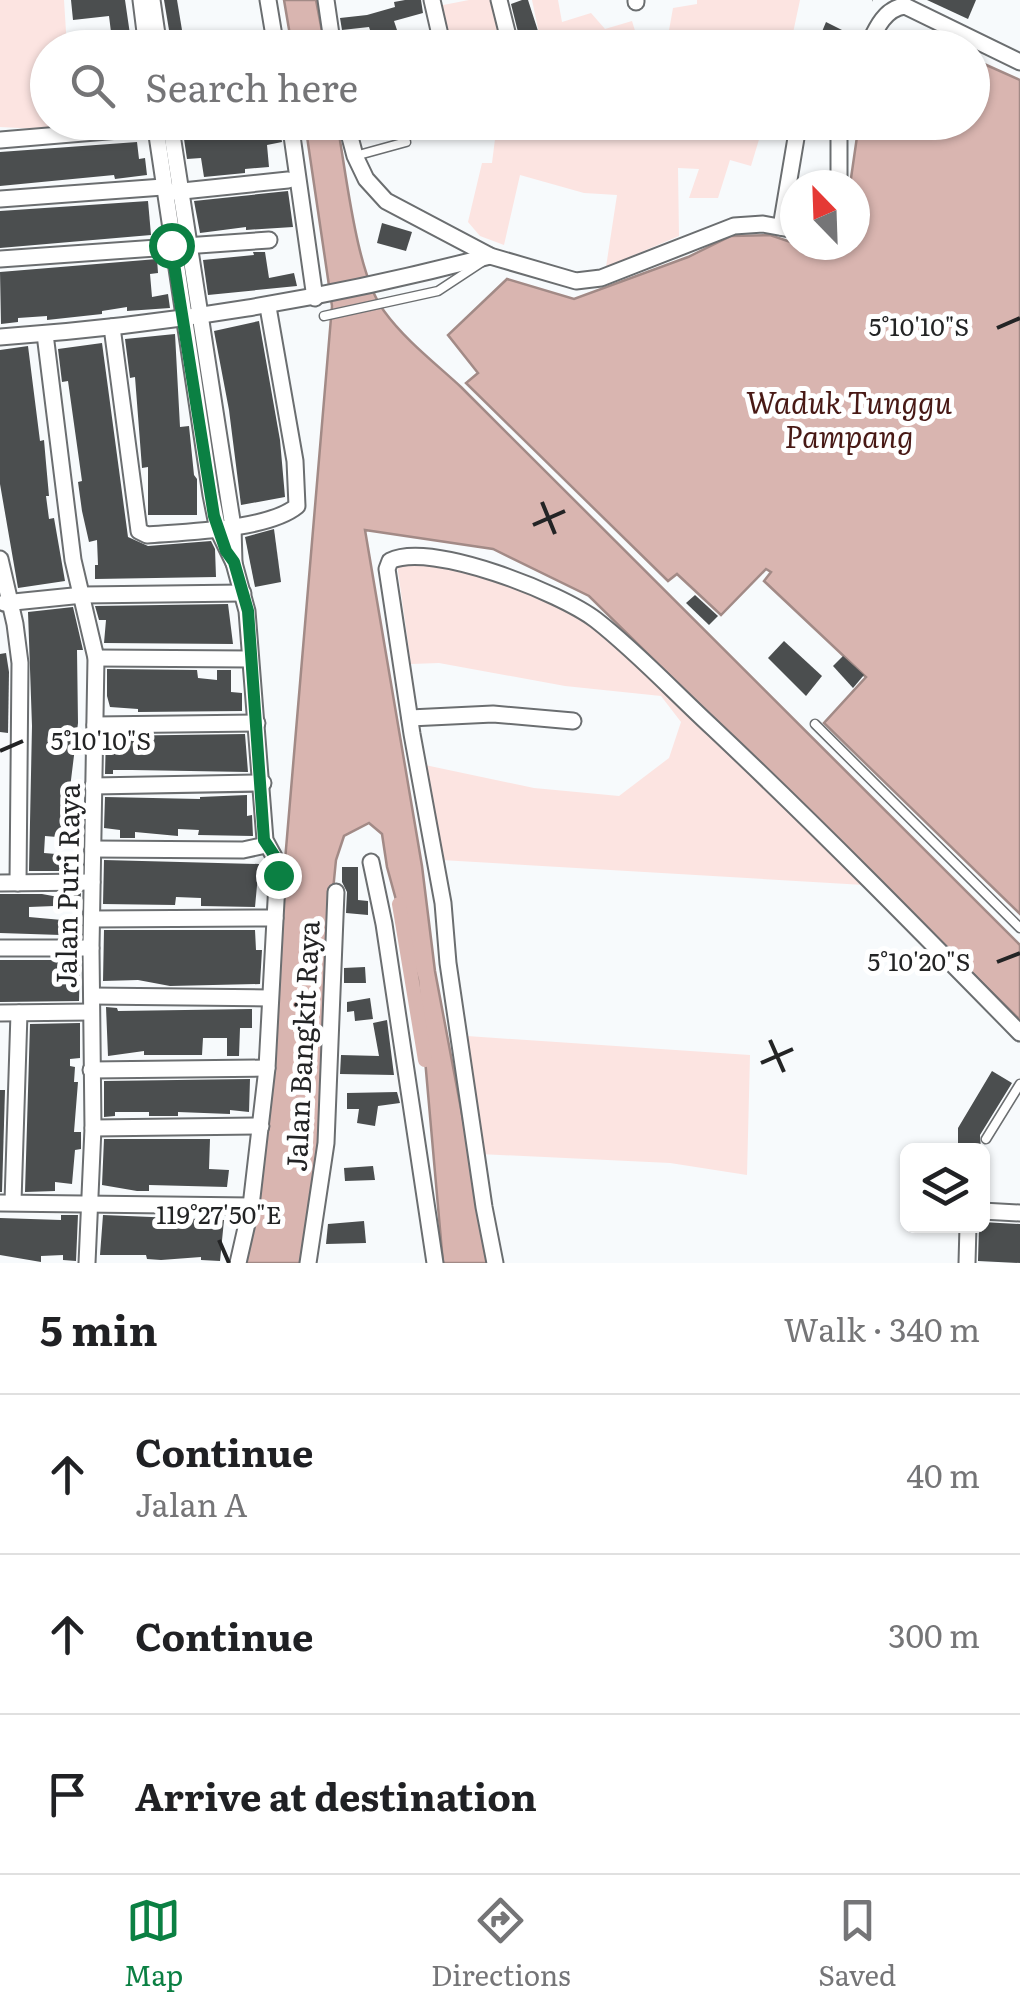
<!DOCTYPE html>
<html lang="en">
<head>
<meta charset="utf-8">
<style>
	:root { --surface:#fff; --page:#f2f2f2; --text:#202124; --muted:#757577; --line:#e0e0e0; --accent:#0b8043 }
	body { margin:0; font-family:Literata,serif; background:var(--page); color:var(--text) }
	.controls { position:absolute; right:30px; bottom:30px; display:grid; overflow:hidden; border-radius:15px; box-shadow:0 2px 8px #0004 }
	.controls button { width:90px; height:90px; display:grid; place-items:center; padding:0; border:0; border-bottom:2px solid var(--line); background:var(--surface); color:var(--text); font:50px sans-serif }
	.compass { position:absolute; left:780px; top:170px; width:90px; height:90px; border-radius:50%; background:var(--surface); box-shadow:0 2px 8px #0004; rotate:337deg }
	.stop { position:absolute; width:30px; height:30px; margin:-22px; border:8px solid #0b8043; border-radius:50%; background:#fff }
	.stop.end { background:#0b8043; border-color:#fff; box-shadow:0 2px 10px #0008 }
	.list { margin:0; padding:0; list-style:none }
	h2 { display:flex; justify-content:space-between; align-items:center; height:130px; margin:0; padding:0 40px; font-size:42px }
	h2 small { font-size:32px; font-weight:400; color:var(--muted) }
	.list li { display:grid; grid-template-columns:65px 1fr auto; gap:30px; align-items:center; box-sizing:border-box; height:160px; padding:0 40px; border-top:2px solid var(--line) }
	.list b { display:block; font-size:38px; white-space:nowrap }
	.list p { margin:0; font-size:32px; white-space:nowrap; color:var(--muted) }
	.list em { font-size:32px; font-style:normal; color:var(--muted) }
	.icon { flex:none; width:55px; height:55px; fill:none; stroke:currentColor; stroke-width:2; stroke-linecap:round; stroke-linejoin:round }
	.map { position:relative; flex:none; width:1020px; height:1263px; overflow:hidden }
	.search { position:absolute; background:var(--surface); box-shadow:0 2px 8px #0004; left:30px; right:30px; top:30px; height:110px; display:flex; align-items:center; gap:25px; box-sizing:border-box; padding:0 35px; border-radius:55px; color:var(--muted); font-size:38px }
	.sheet { height:610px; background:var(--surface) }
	nav { display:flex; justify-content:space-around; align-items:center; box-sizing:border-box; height:140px; border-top:2px solid var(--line); background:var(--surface); font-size:28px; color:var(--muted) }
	nav a { display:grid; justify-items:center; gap:5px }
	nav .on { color:var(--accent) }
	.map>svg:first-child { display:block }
	.green { fill:#fce4e1 }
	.water { fill:#d9b5b0; stroke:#a28a86; stroke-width:2.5 }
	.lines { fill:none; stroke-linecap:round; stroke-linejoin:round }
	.canal { stroke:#d9b5b0; stroke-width:14 }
	.building { fill:#4b4e4f }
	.lane-casing { stroke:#6b6e70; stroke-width:11 }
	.street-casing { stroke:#6b6e70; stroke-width:19 }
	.path { stroke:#adb0b1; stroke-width:2.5; stroke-dasharray:8 5; stroke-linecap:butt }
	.lane { stroke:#fff; stroke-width:8 }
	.street { stroke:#fff; stroke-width:15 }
	.route { stroke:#0b8043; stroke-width:12 }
	.ticks { fill:none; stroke:#232425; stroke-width:4 }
	.labels { text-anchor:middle; stroke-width:10; stroke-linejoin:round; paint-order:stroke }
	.street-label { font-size:28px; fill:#232425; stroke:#fff }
	.water-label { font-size:30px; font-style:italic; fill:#481915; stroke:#fff }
	.ticks-label { font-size:25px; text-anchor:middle; fill:#232425; stroke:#fff; stroke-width:10; stroke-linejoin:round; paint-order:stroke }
</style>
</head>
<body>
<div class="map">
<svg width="1020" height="1263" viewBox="0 0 1020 1263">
	<rect width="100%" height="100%" fill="#f7fafc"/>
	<!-- green -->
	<g class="green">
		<path d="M0,0H64L67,47L48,48V122L95,123L96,132L0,127Z"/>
		<path d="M469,0H492L505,47H447L438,6Z"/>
		<path d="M532,0H558L562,22L591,13L605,29L632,21L640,47H542Z"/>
		<path d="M697,0H800L790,47H666L673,8L697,4Z"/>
		<path d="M497,123V122L764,123L751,166L730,160L718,198H689L699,169L678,168L679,236L606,267L617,195L584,193L520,175L504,245L480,236L468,222L482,163H492Z"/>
		<path d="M413,557L539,592L603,633L668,693L864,885L441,860L425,765L534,788L619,796L669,758L681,722L661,696L565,686L439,663L411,664L397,564Z"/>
		<path d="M467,1036L750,1055L747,1175L670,1163L479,1154Z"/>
	</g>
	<!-- water -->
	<g class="water">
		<path d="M284,0H316L325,47H292Z"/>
		<path d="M973,59L1020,80V914L824,723L866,677L764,581L771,572L766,569L721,615L677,574L668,581L466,383L478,373L448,335L507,279L574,299L688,257L731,236L770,235L820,252L834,245H855V234L859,232L855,219V185H850L859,123L972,122Z"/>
		<path d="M305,123H337C346,170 356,274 384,311C405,340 435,363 461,387L1020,945V1020L589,596L493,549L365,530L422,866L435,971L490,1263H443L418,980L387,867L382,834L369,823L344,836L336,860L326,961L322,1192L305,1263H241L277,955L332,306Z"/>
	</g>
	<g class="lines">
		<!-- canal -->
		<path class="canal" d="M399,904L425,1060"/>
	</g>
	<!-- building -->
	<g class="building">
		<path d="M71,0H125L132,48H113L109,16L73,20Z"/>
		<path d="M164,0H177L185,48H172Z"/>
		<path d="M405,0H421L423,13L394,21L397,30L371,33L369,27L342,30L340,18L367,15L395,7L394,2Z"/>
		<path d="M522,0H528L539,34L533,35L537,48H522L511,4Z"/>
		<path d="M927,0H976L968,19Z"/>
		<path d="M826,22L844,31L836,48H823L826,37L821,34Z"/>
		<path d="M280,130L282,142L267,145L269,167L245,169V173L204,177L201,158L187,159L184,139H226Z"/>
		<path d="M137,142L139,159L145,158L147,175L115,179L114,175L0,186V152Z"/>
		<path d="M288,191L293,227L246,230V227L200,233L194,201Z"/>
		<path d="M148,201L151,235L0,248V211Z"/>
		<path d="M382,223L412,232L406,251L377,243Z"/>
		<path d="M253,252H265L269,278L294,273L297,286L208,295L203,260L254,255Z"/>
		<path d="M157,259L158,273L150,274L152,297L168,294L170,308L127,311V307L102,311V314L47,320V316L18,318V322L1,324L0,272Z"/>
		<path d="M259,321L280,440L285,497L241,505L229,410L214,331Z"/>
		<path d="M175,334L180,427L189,426L194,475L197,479V515H148V467L142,468L135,377L130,378L125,339Z"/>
		<path d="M102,343L128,537L148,546L211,541L215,549L216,577L95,579V565H98L97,540L89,542L82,511L78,482L82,481L68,381L62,382L58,349Z"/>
		<path d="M28,346L40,441L44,440L46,463L49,496H46L49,519L54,518L65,581L18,588L0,484V350Z"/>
		<path d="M274,529L281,582L255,587L245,537Z"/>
		<path d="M695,595L718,616L709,625L686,603Z"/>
		<path d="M228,604L233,644L104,643L106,620H99L95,606Z"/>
		<path d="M73,607L83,650H77L78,723L70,788H81L80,798H76L69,838L45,836L44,853L80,856L79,871H29L32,726L28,612Z"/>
		<path d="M784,641L822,676L806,696L768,658Z"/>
		<path d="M6,653L9,672L8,733L0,732V654Z"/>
		<path d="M843,656L864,675L853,688L833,666Z"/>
		<path d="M107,669L197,670L198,678L217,680V670H231V692L242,693V711L138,712V709L110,707L107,696Z"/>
		<path d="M245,734L248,772L132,770H113V774H105L106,736Z"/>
		<path d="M247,795V816L252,815L253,836L198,835L199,830L178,829V836L135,832V838H120V830L104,828L105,797L200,799V797Z"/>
		<path d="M104,860L259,864L255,907L201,906V898L176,897L175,905L103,904Z"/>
		<path d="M342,867H358V900L368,901V915L346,913L347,892L342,882Z"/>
		<path d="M81,893L80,905L29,907V917L62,920L61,935L0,933V894H42L64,898V894Z"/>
		<path d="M104,930H255L256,950H262L260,984L170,986L138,980L103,981Z"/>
		<path d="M0,960H80L79,1001L0,1002Z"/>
		<path d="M365,967L366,983H344V968Z"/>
		<path d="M370,998L373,1019L355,1021L354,1011L347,1012V1002Z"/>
		<path d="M106,1007L117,1008L118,1011L252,1009V1028H240L239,1056H227V1038H203L202,1055H144V1051L108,1056Z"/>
		<path d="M387,1020L394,1075L340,1074L341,1055L379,1056L373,1023Z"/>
		<path d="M80,1023V1058L70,1059V1066L75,1067L74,1082H78L74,1132H81V1149L75,1150L72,1184L55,1182V1191L25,1192L30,1024Z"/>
		<path d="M992,1071L1012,1083L980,1135L981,1150H958V1128Z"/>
		<path d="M250,1079L249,1112L230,1110V1114L178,1112V1116H149V1112H115V1116L104,1117V1081Z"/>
		<path d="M0,1090H5L2,1192H0Z"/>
		<path d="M397,1092L400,1103L378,1106L375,1126L357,1123L359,1109H347V1093Z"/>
		<path d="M104,1139H210L209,1169L229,1170L227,1187L149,1185V1191H137L102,1185Z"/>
		<path d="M373,1166L375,1180L345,1181L344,1168Z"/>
		<path d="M61,1215H78L76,1261L63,1260V1255L41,1256V1262L0,1255V1218L61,1220Z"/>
		<path d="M103,1215L224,1220L220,1261L201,1260V1257L161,1260L147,1259L146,1255H100Z"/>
		<path d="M364,1221L366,1243L326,1244L328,1224Z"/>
		<path d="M982,1222L1020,1224V1263L978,1261L979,1226Z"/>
	</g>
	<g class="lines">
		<defs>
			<g id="lane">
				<path d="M355,156L406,142"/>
				<path d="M324,316L438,291L482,262"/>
				<path d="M815,724L1020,928"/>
				<path d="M986,1139L1020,1084"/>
			</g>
			<g id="street">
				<path d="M141,0L147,48"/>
				<path d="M152,0L159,48"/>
				<path d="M268,0L276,48"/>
				<path d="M326,0L333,48"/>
				<path d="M432,0L443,48"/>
				<path d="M499,0L511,48"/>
				<path d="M636,2V0"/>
				<path d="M867,48C875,31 884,8 905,6L1020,62"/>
				<path d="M155,122L211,495L218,530L234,563"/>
				<path d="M170,122L233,527L234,563L247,611L265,840L278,864L267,1068L251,1206L238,1263"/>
				<path d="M290,122L315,298"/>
				<path d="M346,122L355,156L366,179L386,201L490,256L576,281L601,278L734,226L763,224L795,230"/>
				<path d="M0,140L155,127L224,128L255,122"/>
				<path d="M839,185V122"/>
				<path d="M173,192L288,180"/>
				<path d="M0,199L163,187"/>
				<path d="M781,227L796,138"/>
				<path d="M0,259L269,240"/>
				<path d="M112,327L139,531L147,535C185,532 268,530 297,506L295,461L268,307"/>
				<path d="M45,334L73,560L96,658L91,948L93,1128L87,1263"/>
				<path d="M0,337C170,325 325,299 490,256"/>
				<path d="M0,559L15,624L20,663L18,883"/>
				<path d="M4,603L83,595L243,593"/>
				<path d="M96,658L250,659"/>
				<path d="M410,718L493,714L573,721"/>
				<path d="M95,725L257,723"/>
				<path d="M93,786L263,783"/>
				<path d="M93,849L243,850L266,845"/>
				<path d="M371,862L384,924L435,1263"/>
				<path d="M0,883L92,882"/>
				<path d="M92,919L275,918"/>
				<path d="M0,948H91"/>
				<path d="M92,996L269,998"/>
				<path d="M0,1013L91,1012"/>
				<path d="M91,1070L267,1068"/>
				<path d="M93,1128L261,1126"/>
				<path d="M13,1202L19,1013"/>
				<path d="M0,1203L251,1206"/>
				<path d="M982,1211L1020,1213"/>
				<path d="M308,1263L326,1143L336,892"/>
				<path d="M495,1263L484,1207L448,963L443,903L412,734L387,569L390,561C431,541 561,593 596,620C637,652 675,693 713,728C818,827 919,930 1020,1033"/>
				<path d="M967,1263L968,1226"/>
			</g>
		</defs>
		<!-- lane casing -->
		<use href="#lane" class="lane-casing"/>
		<!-- street casing -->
		<use href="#street" class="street-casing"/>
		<!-- path -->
		<path class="path" d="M872,0H873"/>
		<!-- lane -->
		<use href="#lane" class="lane"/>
		<!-- street -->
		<use href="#street" class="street"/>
	</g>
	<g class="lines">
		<!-- route -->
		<path class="route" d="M171,245L214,516L226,551L234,562L248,611L264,840L276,858L278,875"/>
	</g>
	<!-- ticks -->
	<path class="ticks" d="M997,328L1020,318M542,502L555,534M533,525L565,511M0,751L23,741M997,962L1020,953M770,1040L784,1072M761,1063L793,1049M219,1240L229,1263"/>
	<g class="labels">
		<!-- street labels -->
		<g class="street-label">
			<text transform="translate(68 886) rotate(-89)" y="10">Jalan Puri Raya</text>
			<text transform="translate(303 1046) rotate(-87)" y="10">Jalan Bangkit Raya</text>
		</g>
		<!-- water labels -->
		<g class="water-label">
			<text x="849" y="414">Waduk Tunggu<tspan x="849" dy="34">Pampang</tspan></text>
		</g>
	</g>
	<g class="ticks-label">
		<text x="919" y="336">5°10'10"S</text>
		<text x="101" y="750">5°10'10"S</text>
		<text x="919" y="971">5°10'20"S</text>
		<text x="219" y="1224">119°27'50"E</text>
	</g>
</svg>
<div class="controls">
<button><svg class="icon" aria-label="layers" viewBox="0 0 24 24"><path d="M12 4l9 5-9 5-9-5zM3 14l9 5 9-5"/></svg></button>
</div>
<svg class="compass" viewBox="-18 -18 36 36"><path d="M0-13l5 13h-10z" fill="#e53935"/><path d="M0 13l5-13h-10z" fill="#757577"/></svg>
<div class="stop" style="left:171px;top:245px"></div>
<div class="stop end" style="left:278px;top:875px"></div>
<div class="search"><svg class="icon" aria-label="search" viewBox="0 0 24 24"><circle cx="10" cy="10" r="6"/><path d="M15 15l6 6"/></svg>Search here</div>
</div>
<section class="sheet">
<h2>5 min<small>Walk · 340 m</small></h2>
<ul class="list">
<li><svg class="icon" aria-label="ahead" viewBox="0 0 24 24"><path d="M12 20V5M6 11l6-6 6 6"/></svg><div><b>Continue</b><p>Jalan A</p></div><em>40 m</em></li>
<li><svg class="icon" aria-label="ahead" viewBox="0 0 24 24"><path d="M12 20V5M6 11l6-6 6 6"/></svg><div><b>Continue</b></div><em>300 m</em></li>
<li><svg class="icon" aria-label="arrive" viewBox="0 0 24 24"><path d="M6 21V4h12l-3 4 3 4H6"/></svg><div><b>Arrive at destination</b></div></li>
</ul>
</section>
<nav>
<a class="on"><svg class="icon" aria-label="map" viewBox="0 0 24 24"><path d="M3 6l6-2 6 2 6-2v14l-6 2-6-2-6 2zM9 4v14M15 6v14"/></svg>Map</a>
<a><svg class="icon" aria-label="directions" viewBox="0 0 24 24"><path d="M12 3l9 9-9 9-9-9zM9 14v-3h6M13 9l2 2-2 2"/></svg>Directions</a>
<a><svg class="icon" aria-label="saved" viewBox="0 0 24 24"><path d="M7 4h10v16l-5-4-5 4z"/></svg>Saved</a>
</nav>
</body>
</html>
